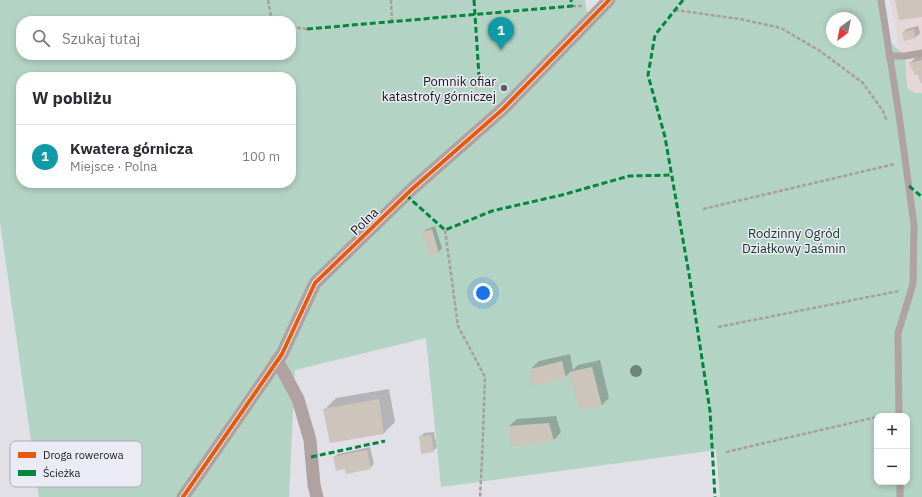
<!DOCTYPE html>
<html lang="pl">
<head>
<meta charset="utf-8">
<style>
	:root { --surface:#fff; --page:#f2f2f3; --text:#2b2b33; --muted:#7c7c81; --line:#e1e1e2; --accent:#5e5e62 }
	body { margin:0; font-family:"IBM Plex Sans",sans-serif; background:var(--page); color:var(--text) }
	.controls { position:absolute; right:12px; bottom:12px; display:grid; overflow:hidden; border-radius:8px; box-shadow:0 2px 6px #0003 }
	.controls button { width:36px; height:36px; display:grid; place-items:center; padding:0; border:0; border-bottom:1px solid var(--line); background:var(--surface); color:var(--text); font:20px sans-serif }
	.compass { position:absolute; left:826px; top:12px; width:36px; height:36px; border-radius:50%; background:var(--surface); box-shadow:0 2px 6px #0003; rotate:212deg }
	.you { position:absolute; left:483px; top:293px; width:14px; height:14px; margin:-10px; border:3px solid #fff; border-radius:50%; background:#1a73e8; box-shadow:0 0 0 6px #1a73e833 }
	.badge { display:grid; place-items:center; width:26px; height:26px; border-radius:50%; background:var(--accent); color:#fff; font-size:13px; font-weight:700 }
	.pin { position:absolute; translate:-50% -33px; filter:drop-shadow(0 1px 2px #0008) }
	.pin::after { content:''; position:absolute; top:21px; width:14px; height:12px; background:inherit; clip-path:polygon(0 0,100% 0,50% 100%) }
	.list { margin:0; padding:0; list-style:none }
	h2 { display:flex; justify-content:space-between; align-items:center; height:52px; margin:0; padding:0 16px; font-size:17px }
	h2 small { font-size:13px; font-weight:400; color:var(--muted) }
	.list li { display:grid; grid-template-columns:26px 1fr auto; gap:12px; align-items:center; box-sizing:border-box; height:64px; padding:0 16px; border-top:1px solid var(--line) }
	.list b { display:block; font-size:15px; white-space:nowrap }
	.list p { margin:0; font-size:13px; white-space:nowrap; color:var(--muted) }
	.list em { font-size:13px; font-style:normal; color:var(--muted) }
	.icon { flex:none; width:22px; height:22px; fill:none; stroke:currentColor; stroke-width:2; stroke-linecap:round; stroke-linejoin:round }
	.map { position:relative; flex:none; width:922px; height:497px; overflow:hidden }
	.search { position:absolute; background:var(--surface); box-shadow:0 2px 6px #0003; left:16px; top:16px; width:280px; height:44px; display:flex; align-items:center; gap:10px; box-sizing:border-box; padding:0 14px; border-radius:16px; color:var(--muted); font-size:15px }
	.panel { position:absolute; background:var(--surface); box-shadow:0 2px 6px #0003; left:16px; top:72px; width:280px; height:116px; border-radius:16px }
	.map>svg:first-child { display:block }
	.medical { fill:#e5d6d8 }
	.green { fill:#b3d3c4; fill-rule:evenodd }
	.shadow { fill:#0003 }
	.building { fill:#cdc4bb }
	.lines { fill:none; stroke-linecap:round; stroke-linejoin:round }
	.path { stroke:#a79e9d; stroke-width:2.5; stroke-dasharray:4 2; stroke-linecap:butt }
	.lane { stroke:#afa2a0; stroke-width:7 }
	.street { stroke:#afa2a0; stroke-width:13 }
	.quiet { stroke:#00873e; stroke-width:3; stroke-dasharray:6 3; stroke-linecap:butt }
	.cycleway-casing { stroke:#ebebf5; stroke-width:6 }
	.cycleway { stroke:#e8590c; stroke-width:4 }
	.tree { fill:#6f827c }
	.poi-dot { fill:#5e5e62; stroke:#ebebf5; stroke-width:1.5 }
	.labels { text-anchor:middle; stroke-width:3; stroke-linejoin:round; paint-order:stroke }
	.poi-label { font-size:13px; fill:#18181b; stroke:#ebebf5; text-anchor:end }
	.street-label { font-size:13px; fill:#18181b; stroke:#ebebf5 }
	.park-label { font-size:13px; fill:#133525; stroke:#ebebf5 }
	.key { fill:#ebebf5; stroke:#acacb4; stroke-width:1 }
	.key-label { font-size:11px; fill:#18181b }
</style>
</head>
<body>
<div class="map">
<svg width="922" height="497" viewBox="0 0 922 497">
	<rect width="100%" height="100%" fill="#e0e0e6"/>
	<!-- medical -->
	<path class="medical" d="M890,0H922V93H915L907,88Z"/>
	<!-- green -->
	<path class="green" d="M0,0H585L587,13L605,0H881L886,38L905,56L907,88L915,93H922V497H720L716,450L441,487L426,338L295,370L289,497H39L0,222ZM832,18H856V42H832ZM21,21H291V55H21ZM21,77H291V183H21ZM877,416H907V482H877Z"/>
	<!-- shadow -->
	<g class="shadow">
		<path d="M918,26L920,33L916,37L905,39L903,32L907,29Z"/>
		<path d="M922,55V82L919,74L910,63L917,56Z"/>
		<path d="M435,226L442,248L439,252L430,255L423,232L427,229Z"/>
		<path d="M570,354L573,370L578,365L600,360L609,398L602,405L580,409L570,372L565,377L531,369L539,361Z"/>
		<path d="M389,389L395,422L384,433L331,442L325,409L336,398Z"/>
		<path d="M556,416L561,432L554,440L513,445L509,426L517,419Z"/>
		<path d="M434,432L437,447L433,451L420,437L424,433Z"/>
		<path d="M370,447L374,464L370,468H346L334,457L338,454Z"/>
	</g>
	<!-- building -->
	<g class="building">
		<path d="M895,0H922V17L899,20Z"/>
		<path d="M914,29L916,38L904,41L902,32Z"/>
		<path d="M922,60V83H920L918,75H915L909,63Z"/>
		<path d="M432,229L439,253L429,256L422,232Z"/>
		<path d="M562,361L566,378L532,386L530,369Z"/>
		<path d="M592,367L602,406L579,410L569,372Z"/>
		<path d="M379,399L384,434L330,443L323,409Z"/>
		<path d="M549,423L554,441L512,447L508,426Z"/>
		<path d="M431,435L434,452L421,454L419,436Z"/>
		<path d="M367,450L371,469L346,474L345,469L336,471L333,457Z"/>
	</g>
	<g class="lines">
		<!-- path -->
		<g class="path">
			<path d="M268,0L272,21"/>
			<path d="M391,0L392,22"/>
			<path d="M572,6H583"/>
			<path d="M675,10L740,19L781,28L820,51L863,83L883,111L887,121"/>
			<path d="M291,27L307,29"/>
			<path d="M703,209L895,164"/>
			<path d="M445,230L458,326L485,377L482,460L480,497"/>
			<path d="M718,327L899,291"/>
			<path d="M879,416L888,414"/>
			<path d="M726,452L877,417"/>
		</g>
		<!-- lane -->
		<g class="lane">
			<path d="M881,0L899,115L914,225L913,284L898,333L899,416"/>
			<path d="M889,56H905L922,53"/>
			<path d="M900,482V497"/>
		</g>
		<!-- street -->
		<g class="street">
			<path d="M277,360L298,399L310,440L314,485L317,497"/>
			<path d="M183,497L282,354L315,283L412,189L503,109L609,0"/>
		</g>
		<!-- quiet -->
		<g class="quiet">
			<path d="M474,0L479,76"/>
			<path d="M683,0L655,35L648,75L665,137L689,274L710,411L715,497"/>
			<path d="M307,29L572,6L571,0"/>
			<path d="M909,186L922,197"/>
			<path d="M406,195L445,230L492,211L562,195L629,176L672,175"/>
			<path d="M311,457L385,441"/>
		</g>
		<defs>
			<path id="cycleway" d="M183,497L282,354L315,283L412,189L503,109L609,0"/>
		</defs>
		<!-- cycleway casing -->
		<use href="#cycleway" class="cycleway-casing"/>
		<!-- cycleway -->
		<use href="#cycleway" class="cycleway"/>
	</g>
	<!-- trees -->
	<circle class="tree" cx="636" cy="371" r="6"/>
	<!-- markers -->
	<circle class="poi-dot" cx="504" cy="88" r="4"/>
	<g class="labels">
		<!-- poi labels -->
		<g class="poi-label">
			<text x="496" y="86">Pomnik ofiar<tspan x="496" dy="15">katastrofy górniczej</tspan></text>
		</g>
		<!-- street labels -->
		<g class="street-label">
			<text transform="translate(364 221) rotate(-44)" y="5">Polna</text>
		</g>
		<!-- park labels -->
		<g class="park-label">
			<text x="794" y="238">Rodzinny Ogród<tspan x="794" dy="15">Działkowy Jaśmin</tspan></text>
		</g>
	</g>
	<!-- legend -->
	<rect x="10" y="441" width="132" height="46" rx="6" class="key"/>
	<rect x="18" y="452" width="18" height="6" fill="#e8590c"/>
	<rect x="18" y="470" width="18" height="6" fill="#00873e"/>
	<g class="key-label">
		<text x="43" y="459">Droga rowerowa</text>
		<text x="43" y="477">Ścieżka</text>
	</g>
</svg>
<div class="controls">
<button>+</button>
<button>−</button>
</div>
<svg class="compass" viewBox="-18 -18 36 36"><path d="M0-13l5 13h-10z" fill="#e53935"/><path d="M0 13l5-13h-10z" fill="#7c7c81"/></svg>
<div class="you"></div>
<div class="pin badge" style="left:501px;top:50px;background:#0f9aa8">1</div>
<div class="search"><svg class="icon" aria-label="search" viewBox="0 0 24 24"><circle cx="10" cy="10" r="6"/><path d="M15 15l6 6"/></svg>Szukaj tutaj</div>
<section class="panel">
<h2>W pobliżu<small></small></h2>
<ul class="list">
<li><span class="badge" style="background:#0f9aa8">1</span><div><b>Kwatera górnicza</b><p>Miejsce · Polna</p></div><em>100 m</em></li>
</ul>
</section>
</div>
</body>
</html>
